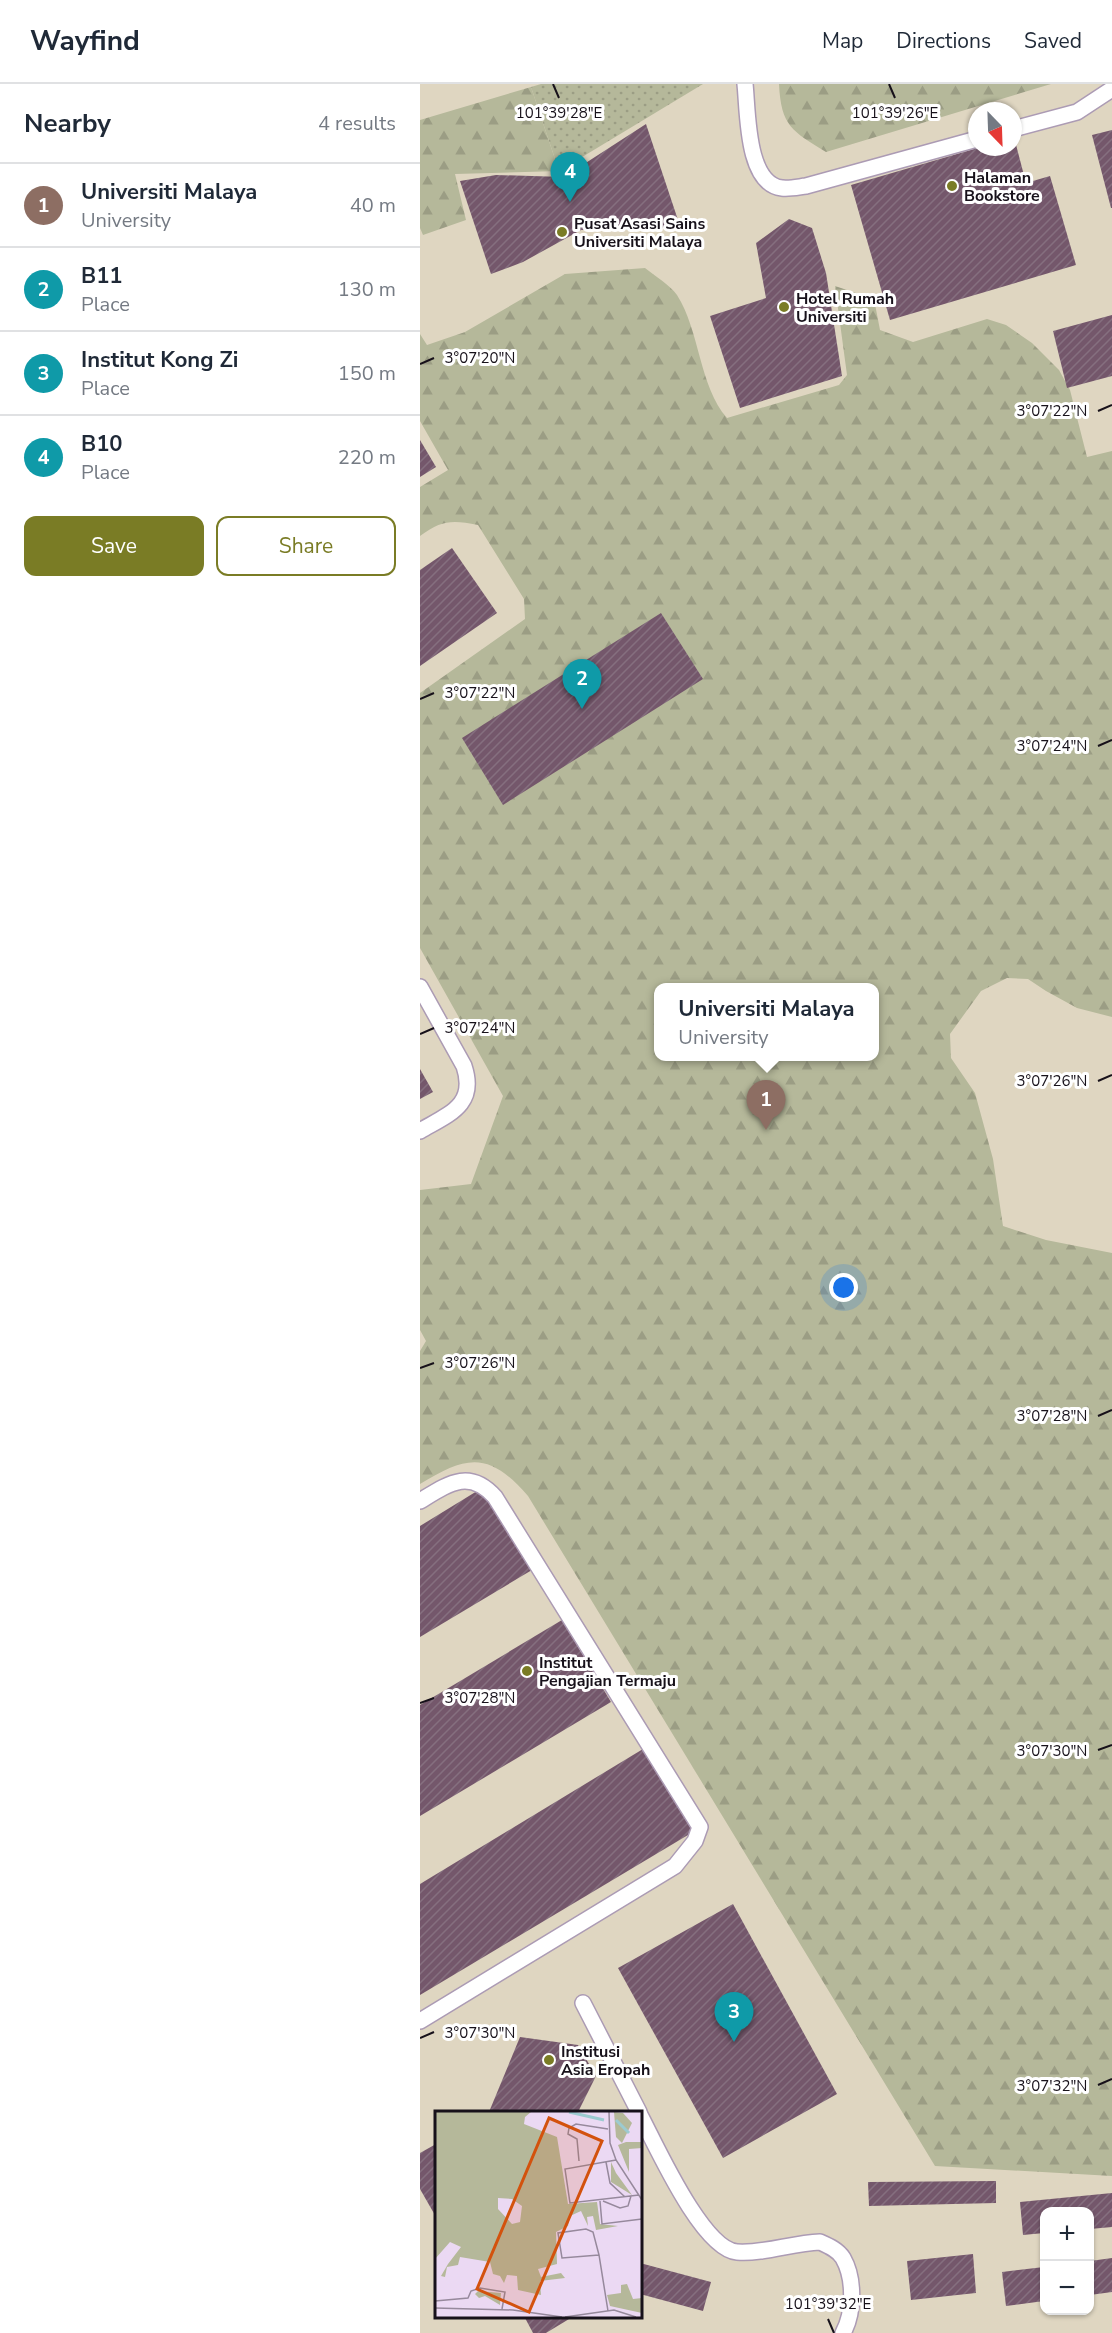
<!DOCTYPE html>
<html lang="en">
<head>
<meta charset="utf-8">
<style>
	:root { --surface:#fff; --page:#f6f6f7; --text:#1f2937; --muted:#747a83; --line:#e0e1e3; --accent:#7a7c25 }
	body { margin:0; font-family:"Nunito Sans",sans-serif; background:var(--page); color:var(--text) }
	.controls { position:absolute; right:18px; bottom:18px; display:grid; overflow:hidden; border-radius:12px; box-shadow:0 2px 4px #0004 }
	.controls button { width:54px; height:54px; display:grid; place-items:center; padding:0; border:0; border-bottom:2px solid var(--line); background:var(--surface); color:var(--text); font:30px sans-serif }
	.compass { position:absolute; left:548px; top:18px; width:54px; height:54px; border-radius:50%; background:var(--surface); box-shadow:0 2px 4px #0004; rotate:157deg }
	.you { position:absolute; left:424px; top:1204px; width:21px; height:21px; margin:-15px; border:4px solid #fff; border-radius:50%; background:#1a73e8; box-shadow:0 0 0 9px #1a73e833 }
	.badge { display:grid; place-items:center; width:39px; height:39px; border-radius:50%; background:var(--accent); color:#fff; font-size:20px; font-weight:700 }
	.pin { position:absolute; translate:-50% -50px; filter:drop-shadow(0 2px 3px #0008) }
	.pin::after { content:''; position:absolute; top:32px; width:21px; height:18px; background:inherit; clip-path:polygon(0 0,100% 0,50% 100%) }
	.popup { position:absolute; left:234px; top:899px; width:225px; height:78px; box-sizing:border-box; display:grid; place-content:center; border-radius:12px; background:var(--surface); filter:drop-shadow(0 2px 4px #0005); font-size:20px; white-space:nowrap; color:var(--muted) }
	.popup b { font-size:22px; color:var(--text) }
	.popup::after { content:''; position:absolute; left:50%; top:100%; margin-left:-12px; border:12px solid transparent; border-top-color:var(--surface) }
	.list { margin:0; padding:0; list-style:none }
	h2 { display:flex; justify-content:space-between; align-items:center; height:78px; margin:0; padding:0 24px; font-size:26px }
	h2 small { font-size:20px; font-weight:400; color:var(--muted) }
	.list li { display:grid; grid-template-columns:39px 1fr auto; gap:18px; align-items:center; box-sizing:border-box; height:84px; padding:0 24px; border-top:2px solid var(--line) }
	.list b { display:block; font-size:22px; white-space:nowrap }
	.list p { margin:0; font-size:20px; white-space:nowrap; color:var(--muted) }
	.list em { font-size:20px; font-style:normal; color:var(--muted) }
	.actions { display:flex; gap:12px; padding:18px 24px }
	.actions a { flex:1; padding:14px 0; border:2px solid var(--accent); border-radius:12px; text-align:center; font-size:21px; color:var(--accent) }
	.actions .main { background:var(--accent); color:#fff }
	.map { position:relative; flex:none; width:692px; height:2249px; overflow:hidden }
	header { display:flex; align-items:center; gap:36px; box-sizing:border-box; height:84px; padding:0 30px; background:var(--surface); border-bottom:2px solid var(--line) }
	header strong { font-size:28px }
	nav { display:flex; gap:33px; margin-inline-start:auto; font-size:21px }
	main { display:flex }
	aside { flex:1; background:var(--surface) }
	.map>svg:first-child { display:block }
	.education { fill:#dfd6c1; fill-rule:evenodd }
	.grass { fill:url(#grass-dots) }
	.forest { fill:url(#forest-firs); fill-rule:evenodd }
	.building { fill:url(#building-hatch) }
	.lines { fill:none; stroke-linecap:round; stroke-linejoin:round }
	.service-casing { stroke:#ac9bb4; stroke-width:18 }
	.service { stroke:#fff; stroke-width:15 }
	.ticks { fill:none; stroke:#17111a; stroke-width:2 }
	.poi-dot { fill:#7a7c25; stroke:#fff; stroke-width:2 }
	.labels { text-anchor:middle; stroke-width:6; stroke-linejoin:round; paint-order:stroke }
	.poi-label { font-size:16px; font-weight:bold; fill:#17111a; stroke:#fff; text-anchor:start }
	.inset-river { fill:none; stroke:#9ccbd0; stroke-width:3 }
	.inset-road { fill:none; stroke:#96899c; stroke-width:1.5 }
	.view { fill:#d3520d; fill-opacity:0.15; stroke:#d3520d; stroke-width:3 }
	.inset-edge { fill:none; stroke:#17111a; stroke-width:3 }
	.ticks-label { font-size:15px; text-anchor:middle; fill:#17111a; stroke:#fff; stroke-width:6; stroke-linejoin:round; paint-order:stroke }
</style>
</head>
<body>
<header>
<strong>Wayfind</strong>
<nav><a>Map</a><a>Directions</a><a>Saved</a></nav>
</header>
<main>
<aside>
<h2>Nearby<small>4 results</small></h2>
<ul class="list">
<li><span class="badge" style="background:#8d6e63">1</span><div><b>Universiti Malaya</b><p>University</p></div><em>40 m</em></li>
<li><span class="badge" style="background:#0f9aa8">2</span><div><b>B11</b><p>Place</p></div><em>130 m</em></li>
<li><span class="badge" style="background:#0f9aa8">3</span><div><b>Institut Kong Zi</b><p>Place</p></div><em>150 m</em></li>
<li><span class="badge" style="background:#0f9aa8">4</span><div><b>B10</b><p>Place</p></div><em>220 m</em></li>
</ul>
<div class="actions"><a class="main">Save</a><a>Share</a></div>
</aside>
<div class="map">
<svg width="692" height="2249" viewBox="0 0 692 2249">
	<defs>
		<pattern id="grass-dots" width="8" height="8" patternUnits="userSpaceOnUse" patternTransform="scale(1.5)"><rect width="8" height="8" fill="#b5b89a"/><path d="M2 2h.1M6 6h.1" fill="none" stroke="#9b9d84" stroke-width="1.8" stroke-linecap="round"/></pattern>
		<pattern id="forest-firs" width="22" height="20" patternUnits="userSpaceOnUse" patternTransform="scale(1.5)"><rect width="22" height="20" fill="#b5b89a"/><path d="M5 1l3.5 6h-7zM16 11l3.5 6h-7z" fill="#9b9d84"/></pattern>
		<pattern id="building-hatch" width="6" height="6" patternUnits="userSpaceOnUse" patternTransform="scale(1.5)"><rect width="6" height="6" fill="#74576b"/><path d="M-1 1l2-2M0 6l6-6M5 7l2-2" fill="none" stroke="#856f7f"/></pattern>
	</defs>
	<rect width="100%" height="100%" fill="#ebd9f3"/>
	<!-- education -->
	<path class="education" d="M0,0H692V2249H0ZM557,27H593V63H557ZM238,904H454V972H238ZM16,2028H220V2232H16ZM624,2128H670V2226H624Z"/>
	<!-- grass -->
	<path class="grass" d="M121,0H283L139,87L111,3Z"/>
	<!-- forest -->
	<g class="forest">
		<path d="M359,0H631L406,68C372,47 361,42 359,0Z"/>
		<path d="M111,3L139,87L35,90L46,136L3,151L0,144V36Z"/>
		<path d="M225,184C235,192 250,201 257,211C280,247 279,302 307,334L419,301L427,291L415,202L454,215L460,246L493,258L567,235L586,241L612,259L639,286L650,306L667,373L692,367V933L657,924L626,907L608,895L587,894L561,907L530,950L531,974L555,1009L573,1075L583,1142L626,1156L692,1169V2092L515,2082L108,1412C69,1367 47,1371 0,1400V1267L6,1257L0,1246V1106L51,1100L83,1012L0,864V609L105,535L104,515L58,441C32,436 22,436 0,452V403L28,386L0,337V250L7,261L45,248L145,190ZM238,904H454V972H238Z"/>
	</g>
	<!-- building -->
	<g class="building">
		<path d="M226,40L259,139L238,145L161,146L103,178L71,190L40,97L76,91L144,93Z"/>
		<path d="M692,46V124H691L672,51Z"/>
		<path d="M594,53L606,99L630,92L656,181L470,236L431,101L561,63H593Z"/>
		<path d="M369,135L392,144L406,189L422,292L320,324L290,232L346,214L336,159Z"/>
		<path d="M692,231V292L647,304L633,247Z"/>
		<path d="M0,356L16,383L0,393Z"/>
		<path d="M32,464L77,529L0,582V486Z"/>
		<path d="M241,529L283,595L83,721L42,654Z"/>
		<path d="M0,985L13,1008L0,1015Z"/>
		<path d="M62,1404L112,1486L0,1553V1442Z"/>
		<path d="M142,1536L191,1618L0,1732V1621Z"/>
		<path d="M223,1665L273,1748L0,1911V1800Z"/>
		<path d="M313,1820L417,2010L303,2074L198,1884Z"/>
		<path d="M100,1953L158,1961L176,1992L158,2028H69Z"/>
		<path d="M16,2060V2133L0,2105V2069Z"/>
		<path d="M576,2097V2119L449,2122L448,2098Z"/>
		<path d="M692,2109V2143L670,2145V2128H624V2149L603,2151L600,2118Z"/>
		<path d="M553,2170L556,2209L491,2216L487,2177Z"/>
		<path d="M692,2174V2208L670,2211V2177Z"/>
		<path d="M220,2179L291,2198L283,2227L220,2210Z"/>
		<path d="M624,2183V2217L586,2222L582,2188Z"/>
		<path d="M104,2232H154L126,2249H113Z"/>
	</g>
	<g class="lines">
		<defs>
			<g id="service">
				<path d="M325,0C328,27 326,100 362,104C369,105 378,103 386,102L557,55"/>
				<path d="M593,45L657,28L692,5"/>
				<path d="M0,903L44,982C57,1021 29,1030 0,1047"/>
				<path d="M0,1417C28,1400 49,1384 75,1413L280,1743L275,1757L255,1782L0,1937"/>
				<path d="M163,1919L219,2028"/>
				<path d="M220,2031C236,2061 282,2165 317,2168C344,2170 372,2159 400,2158C409,2162 418,2166 423,2174C435,2195 434,2229 423,2249"/>
			</g>
		</defs>
		<!-- service casing -->
		<use href="#service" class="service-casing"/>
		<!-- service -->
		<use href="#service" class="service"/>
	</g>
	<!-- ticks -->
	<path class="ticks" d="M133,0L139,14M469,0L475,14M0,280L14,274M678,327L692,321M0,615L14,609M678,662L692,656M0,950L14,944M678,997L692,991M0,1284L14,1279M678,1332L692,1326M0,1619L14,1614M678,1666L692,1661M0,1954L14,1948M678,2001L692,1995M408,2235L414,2249"/>
	<!-- markers -->
	<g class="poi-dot">
		<circle cx="532" cy="102" r="6"/>
		<circle cx="142" cy="148" r="6"/>
		<circle cx="364" cy="223" r="6"/>
		<circle cx="107" cy="1587" r="6"/>
		<circle cx="129" cy="1976" r="6"/>
	</g>
	<g class="labels">
		<!-- poi labels -->
		<g class="poi-label">
			<text x="544" y="99">Halaman<tspan x="544" dy="18">Bookstore</tspan></text>
			<text x="154" y="145">Pusat Asasi Sains<tspan x="154" dy="18">Universiti Malaya</tspan></text>
			<text x="376" y="220">Hotel Rumah<tspan x="376" dy="18">Universiti</tspan></text>
			<text x="119" y="1584">Institut<tspan x="119" dy="18">Pengajian Termaju</tspan></text>
			<text x="141" y="1973">Institusi<tspan x="141" dy="18">Asia Eropah</tspan></text>
		</g>
	</g>
	<!-- overview -->
	<g transform="translate(15 2027)">
		<rect width="207" height="207" fill="#ebd9f3"/>
		<path d="M176,51L181,62L197,84L176,71Z" fill="#b5b89a"/>
		<path d="M0,1H96L90,6L89,13L122,26L133,93L162,91L165,113L183,115L161,119L158,105L152,106L153,115L146,100L135,105L133,115L121,121L122,153L103,158L106,166L126,162L130,167L105,170L106,184L83,179L82,165L72,164L69,172L65,165L58,163L55,151L25,146L23,154L12,156L10,166L6,165L13,153L26,136L15,131L0,148ZM63,87L77,88L87,95L85,111L77,113L63,98ZM191,31H207V37L194,38V61L183,34ZM192,173L198,188L207,187V202L175,195L172,184L186,182V174ZM43,180L66,182L65,194L50,185L44,187L40,183Z" fill="#b5b89a" fill-rule="evenodd"/>
		<path d="M179,1L188,2L197,12L187,32L181,26Z" fill="#b5b89a"/>
		<path class="inset-river" d="M134,1L169,9M181,9L194,22"/>
		<path class="inset-road" d="M174,1L175,32L181,49L207,89M181,49L130,58L135,92L204,84M144,50L142,28L133,23L134,17L141,13L173,18M171,51L175,72L190,86M165,90L167,113L207,108M168,90L185,97L193,95L196,85M164,144L127,147L123,122L151,118L158,121L164,144L173,200M0,190L33,187L36,180L45,177L70,181L67,198M0,197L78,199L127,206M130,206L179,199L201,206"/>
		<path class="view" d="M114,7L167,30L94,201L42,178Z"/>
		<rect width="207" height="207" class="inset-edge"/>
	</g>
	<g class="ticks-label">
		<text x="139" y="34">101°39'28"E</text>
		<text x="475" y="34">101°39'26"E</text>
		<text x="60" y="279">3°07'20"N</text>
		<text x="632" y="332">3°07'22"N</text>
		<text x="60" y="614">3°07'22"N</text>
		<text x="632" y="667">3°07'24"N</text>
		<text x="60" y="949">3°07'24"N</text>
		<text x="632" y="1002">3°07'26"N</text>
		<text x="60" y="1284">3°07'26"N</text>
		<text x="632" y="1337">3°07'28"N</text>
		<text x="60" y="1619">3°07'28"N</text>
		<text x="632" y="1672">3°07'30"N</text>
		<text x="60" y="1954">3°07'30"N</text>
		<text x="632" y="2007">3°07'32"N</text>
		<text x="408" y="2225">101°39'32"E</text>
	</g>
</svg>
<div class="controls">
<button>+</button>
<button>−</button>
</div>
<svg class="compass" viewBox="-18 -18 36 36"><path d="M0-13l5 13h-10z" fill="#e53935"/><path d="M0 13l5-13h-10z" fill="#747a83"/></svg>
<div class="you"></div>
<div class="pin badge" style="left:346px;top:1046px;background:#8d6e63">1</div>
<div class="popup"><b>Universiti Malaya</b>University</div>
<div class="pin badge" style="left:162px;top:625px;background:#0f9aa8">2</div>
<div class="pin badge" style="left:314px;top:1958px;background:#0f9aa8">3</div>
<div class="pin badge" style="left:150px;top:118px;background:#0f9aa8">4</div>
</div>
</main>
</body>
</html>
